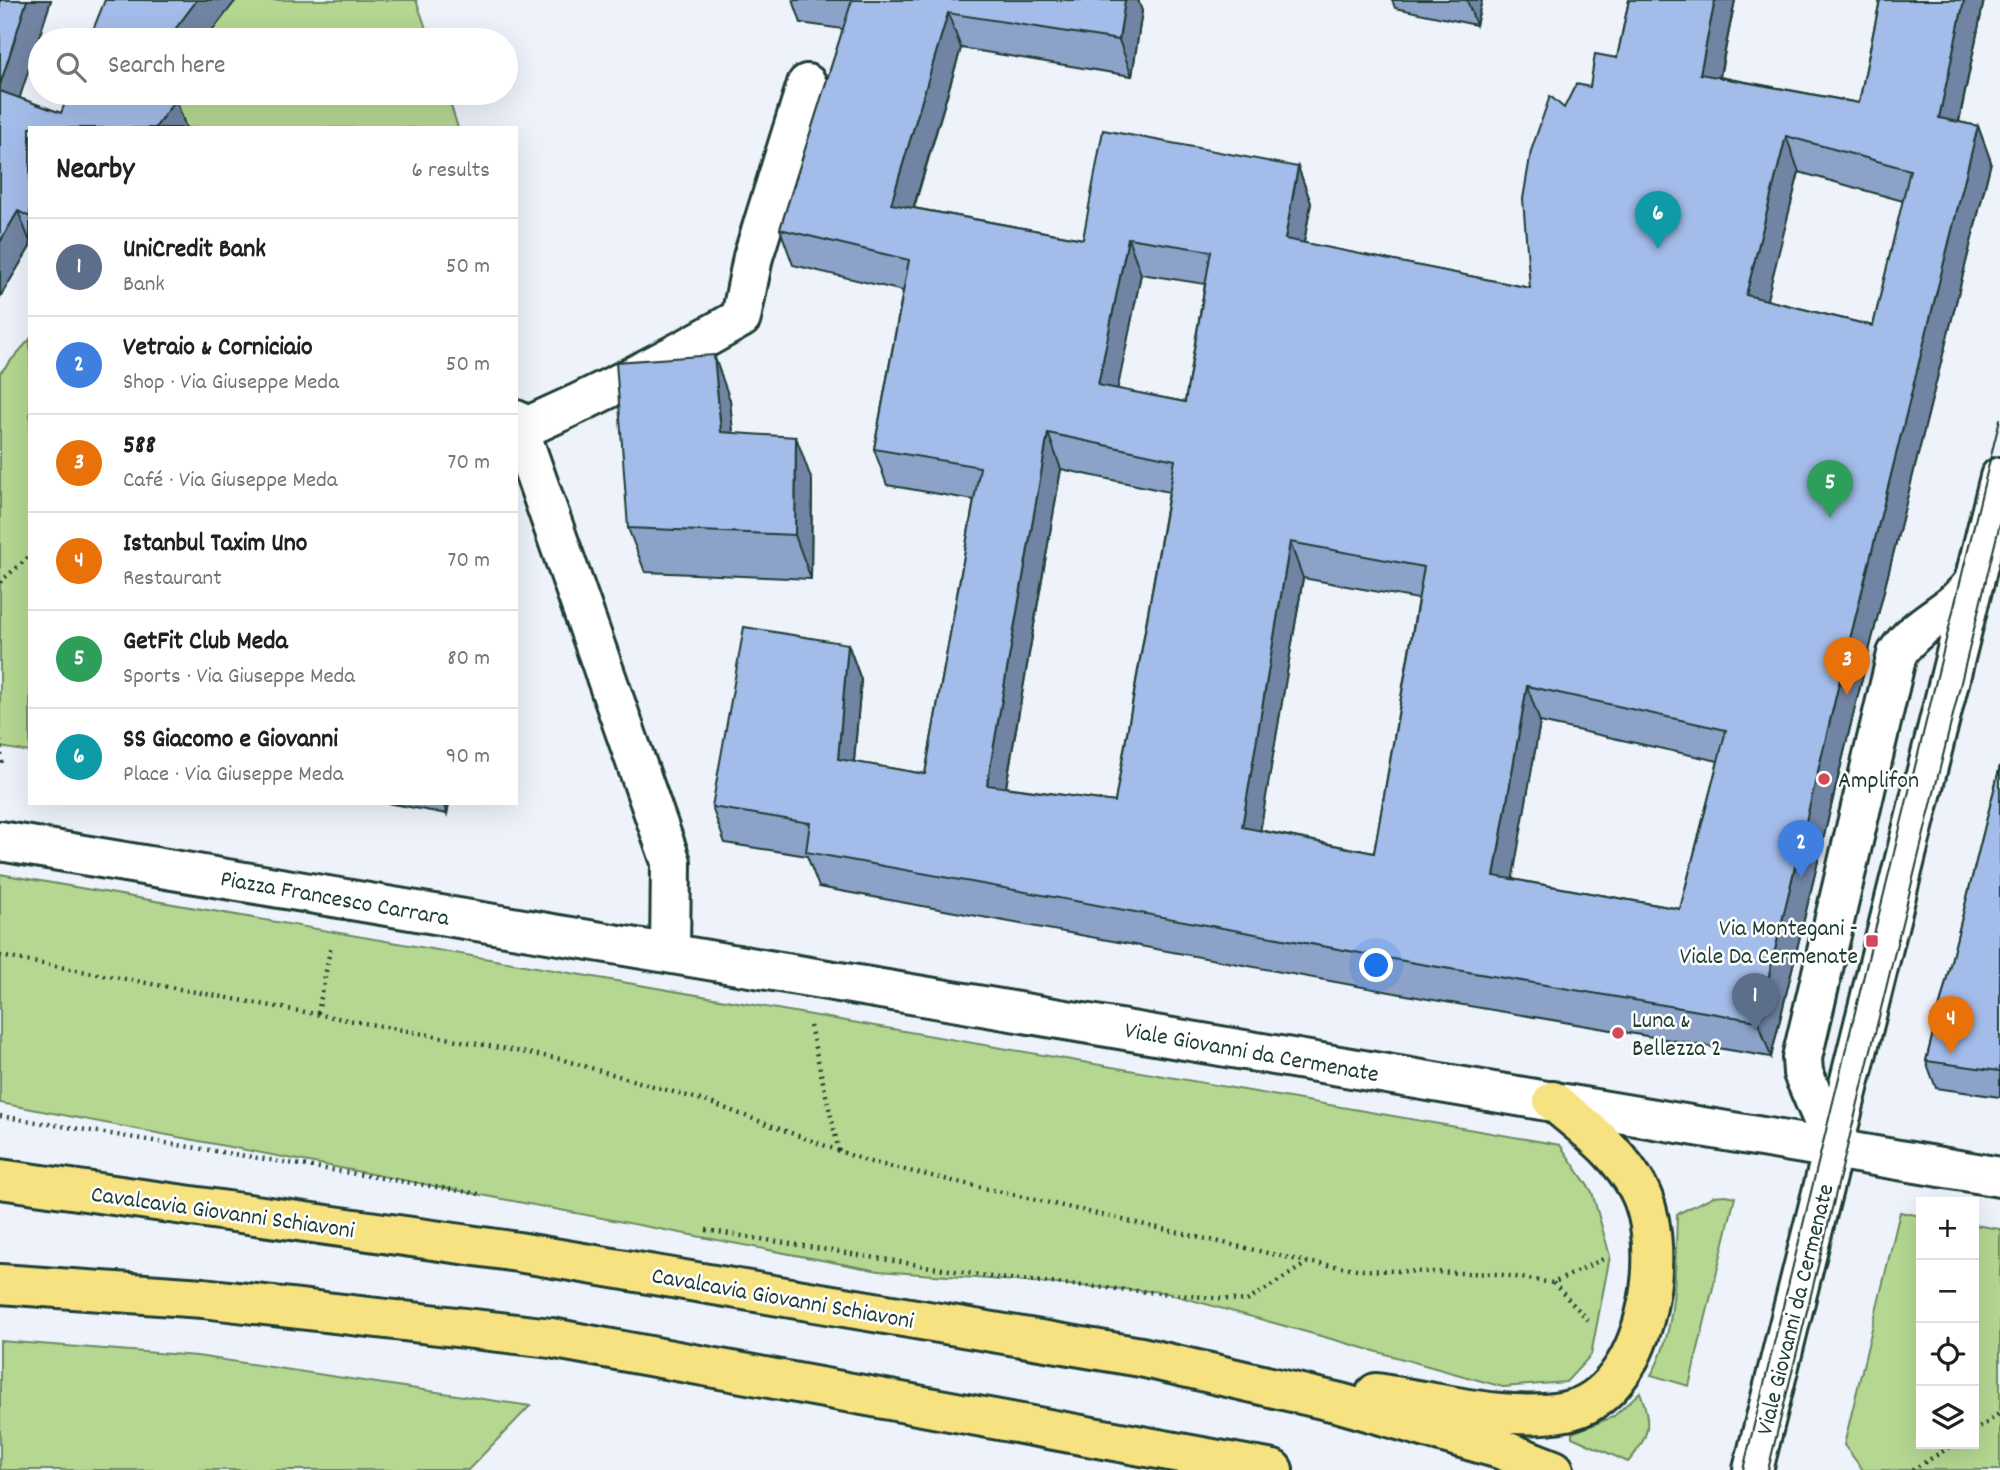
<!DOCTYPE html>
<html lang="en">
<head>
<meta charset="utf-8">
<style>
	:root { --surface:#fff; --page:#f2f2f2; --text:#202124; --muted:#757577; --line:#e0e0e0; --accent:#d1495b }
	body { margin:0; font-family:Dekko,sans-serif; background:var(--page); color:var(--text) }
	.controls { position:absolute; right:21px; bottom:21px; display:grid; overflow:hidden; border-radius:0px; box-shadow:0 7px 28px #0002 }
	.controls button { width:63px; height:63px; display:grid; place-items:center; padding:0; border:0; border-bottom:2px solid var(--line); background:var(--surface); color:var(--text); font:35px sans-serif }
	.you { position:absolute; left:1377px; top:966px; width:24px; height:24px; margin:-18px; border:5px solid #fff; border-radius:50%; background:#1a73e8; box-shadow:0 0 0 10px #1a73e833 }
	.badge { display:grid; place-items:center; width:46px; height:46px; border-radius:50%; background:var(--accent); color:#fff; font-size:23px; font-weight:700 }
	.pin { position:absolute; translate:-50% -58px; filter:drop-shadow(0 2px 4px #0008) }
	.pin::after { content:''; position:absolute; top:37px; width:24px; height:21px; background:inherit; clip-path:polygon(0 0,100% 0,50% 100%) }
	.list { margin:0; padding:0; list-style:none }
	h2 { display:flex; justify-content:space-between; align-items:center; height:91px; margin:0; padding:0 28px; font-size:30px }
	h2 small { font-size:23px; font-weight:400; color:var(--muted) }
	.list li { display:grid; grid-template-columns:46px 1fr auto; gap:21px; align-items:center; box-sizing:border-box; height:98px; padding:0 28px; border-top:2px solid var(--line) }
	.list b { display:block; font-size:26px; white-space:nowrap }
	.list p { margin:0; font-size:23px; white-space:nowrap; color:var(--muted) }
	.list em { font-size:23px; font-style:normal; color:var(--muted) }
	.icon { flex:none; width:38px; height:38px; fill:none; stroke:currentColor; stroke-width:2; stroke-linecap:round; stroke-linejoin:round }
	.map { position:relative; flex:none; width:2000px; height:1470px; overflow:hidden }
	.search { position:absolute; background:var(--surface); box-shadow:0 7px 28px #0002; left:28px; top:28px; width:490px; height:77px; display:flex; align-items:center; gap:18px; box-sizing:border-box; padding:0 24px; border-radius:38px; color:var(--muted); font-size:26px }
	.panel { position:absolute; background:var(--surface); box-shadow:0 7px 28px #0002; left:28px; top:126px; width:490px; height:679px; border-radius:0px }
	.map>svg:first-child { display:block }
	.green { fill:#b5d791; stroke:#6a8a62; stroke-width:2 }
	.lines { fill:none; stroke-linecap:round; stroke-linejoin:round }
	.minor-casing { stroke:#1f3d34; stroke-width:44 }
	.major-casing { stroke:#1f3d34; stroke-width:44 }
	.path { stroke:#1f3d34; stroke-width:4.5; stroke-dasharray:2 5; stroke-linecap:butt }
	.minor { stroke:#fff; stroke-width:38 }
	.major { stroke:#f7e281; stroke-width:38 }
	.tram { stroke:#1f3d34; stroke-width:2 }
	.wall { fill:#8ca2c8; stroke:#1f3d34; stroke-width:2; fill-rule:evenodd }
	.shaded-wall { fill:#7284a3; stroke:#1f3d34; stroke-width:2 }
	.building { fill:#a3bce9; stroke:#1f3d34; stroke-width:2; fill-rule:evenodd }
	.poi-dot { fill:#d1495b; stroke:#fff; stroke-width:2.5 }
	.labels { text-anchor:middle; stroke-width:5; stroke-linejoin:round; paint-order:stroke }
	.poi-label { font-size:24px; fill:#1f3d34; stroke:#fff; text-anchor:start }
	.street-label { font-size:24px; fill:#1f3d34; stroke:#fff }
</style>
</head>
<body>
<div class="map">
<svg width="2000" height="1470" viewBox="0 0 2000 1470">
	<rect width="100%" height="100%" fill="#edf2fb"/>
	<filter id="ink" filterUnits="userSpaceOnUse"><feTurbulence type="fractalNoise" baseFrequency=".0143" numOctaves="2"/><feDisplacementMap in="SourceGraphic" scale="14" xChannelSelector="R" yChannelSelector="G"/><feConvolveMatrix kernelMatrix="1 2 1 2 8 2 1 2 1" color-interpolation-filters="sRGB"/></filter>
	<g filter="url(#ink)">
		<!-- green -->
		<g class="green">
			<path d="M236,0H416L430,40H205Z"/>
			<path d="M165,93H447L458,128H181Z"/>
			<path d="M30,339V752L0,747V373Z"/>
			<path d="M0,874L1560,1145L1592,1192L1610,1256L1591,1355L1566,1382L1503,1387L1163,1292L879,1271L0,1103Z"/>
			<path d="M1725,1195L1735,1197L1689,1386L1651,1375C1678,1330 1675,1265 1677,1214L1714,1196Z"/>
			<path d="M1900,1212L1921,1216V1444H1974V1225L2000,1229V1470H1863L1844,1445Z"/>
			<path d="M0,1341L197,1356L530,1406L468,1470H0Z"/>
			<path d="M1640,1392C1652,1423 1650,1437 1628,1462L1572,1437V1433L1613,1417Z"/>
		</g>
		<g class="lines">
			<defs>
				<g id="minor">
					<path d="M516,420L671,862L670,953"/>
					<path d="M522,429C597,396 670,359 741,318L753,257L807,84"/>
					<path d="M0,841L2000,1177"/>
					<path d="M1835,1148L1803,1073L1802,1058L1897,654C1916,622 1953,613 1974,582"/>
					<path d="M1753,1470L2000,477"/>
				</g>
				<g id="major">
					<path d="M0,1179L518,1252L1141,1357L1340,1403L1500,1449L1554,1470"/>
					<path d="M0,1284L203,1298L551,1338L1273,1470"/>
					<path d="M1376,1393C1433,1401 1510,1423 1566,1411C1647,1396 1671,1249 1638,1188C1618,1151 1585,1128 1553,1101"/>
				</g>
			</defs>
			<!-- minor casing -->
			<use href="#minor" class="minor-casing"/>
			<!-- major casing -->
			<use href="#major" class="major-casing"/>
			<!-- path -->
			<g class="path">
				<path d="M0,582L30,556"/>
				<path d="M0,740L2,766"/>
				<path d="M0,956L560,1059L708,1102L866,1161L1307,1262L1363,1270L1497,1274L1553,1283L1603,1259"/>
				<path d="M318,1013L331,945"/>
				<path d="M810,1026L839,1151"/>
				<path d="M0,1116L479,1194"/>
				<path d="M706,1230L998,1278L1247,1301L1307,1263"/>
				<path d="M1553,1283L1591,1323"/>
				<path d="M1974,1432L2000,1413"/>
				<path d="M1912,1470L1955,1444"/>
			</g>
			<!-- minor -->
			<use href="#minor" class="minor"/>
			<!-- major -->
			<use href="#major" class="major"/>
			<!-- tram -->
			<g class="tram">
				<path d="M1743,1470L2000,419"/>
				<path d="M1768,1470L2000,523"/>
			</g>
		</g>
		<!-- wall -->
		<g class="wall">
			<path d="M0,0H51L19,98L61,113L168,93L30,128V247L0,297Z"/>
			<path d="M793,0H1138L1142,11L1132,76L961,48L914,208L1083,239L1298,167L1311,203L1304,243L1530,288L1564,108L1590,87L1617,58L1629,0H1735L1720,77L1859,103L1880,0H1984L1959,122L1978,126L1991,162L1853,715L1771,1057L1428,999L819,887L807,856L725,843L712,807L848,644L861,680L854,762L925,774L974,500L887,485L874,449L903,291L793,265L780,229L843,29L801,23ZM1799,172L1903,201L1873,326L1766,300ZM1141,274L1205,284L1185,402L1117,389ZM1061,469L1169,492L1115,802L1006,787ZM1303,578L1418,599L1374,853L1260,830ZM1540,722L1718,761L1680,909L1512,879Z"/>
			<path d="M1392,0H1482L1476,25L1395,8Z"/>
			<path d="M730,400L733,433L812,481L811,579L645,572L628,528Z"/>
			<path d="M2000,766V1097L1936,1088L1926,1061Z"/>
			<path d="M388,803H449L447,814Z"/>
		</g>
		<!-- shaded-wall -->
		<g class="shaded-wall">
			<path d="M27,0H51L11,125L0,95V85Z"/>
			<path d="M197,0H236L205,40H167Z"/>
			<path d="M1125,0H1138L1142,11L1132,76L1119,40Z"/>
			<path d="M1467,0H1482L1476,25Z"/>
			<path d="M1715,0H1735L1713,109L1700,74Z"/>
			<path d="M1964,0H1984L1952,154L1939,118Z"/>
			<path d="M948,13L961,48L904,239L891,204Z"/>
			<path d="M176,99L186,128H155Z"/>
			<path d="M1978,126L1991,162L1853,715L1771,1057L1758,1021L1840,679Z"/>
			<path d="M1786,136L1799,172L1759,331L1746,295Z"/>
			<path d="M1298,167L1311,203L1298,275L1285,239Z"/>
			<path d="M18,211L30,242V247L0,297V242Z"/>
			<path d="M1128,238L1141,274L1111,421L1098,385Z"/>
			<path d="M714,355L730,400L737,477L721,432Z"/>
			<path d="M1048,433L1061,469L1000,821L987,785Z"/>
			<path d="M796,437L812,481L811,579L795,535Z"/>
			<path d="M1290,542L1303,578L1255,862L1242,827Z"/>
			<path d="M848,644L861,680L851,795L838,759Z"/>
			<path d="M1527,686L1540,722L1507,911L1494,876Z"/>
			<path d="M443,803H449L447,814Z"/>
		</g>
		<!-- building -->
		<g class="building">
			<path d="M0,0H27L0,85Z"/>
			<path d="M105,0H197L167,40H89Z"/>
			<path d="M852,0H1125L1119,40L948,13L891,204L1083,239L1103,130L1298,167L1285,239L1530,288L1523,199L1531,151L1550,96L1564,108L1576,84L1590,87L1595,54L1617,58L1629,0H1715L1700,74L1859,103L1880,0H1964L1939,118L1978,126L1840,679L1758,1021L1415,963L806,852L810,823L712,807L744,627L848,644L838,759L925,774L980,467L874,449L909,260L780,229ZM1786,136L1910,170L1873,326L1746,295ZM1128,238L1211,251L1185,402L1098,385ZM1048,433L1175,460L1115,802L987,785ZM1290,542L1424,567L1374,853L1242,827ZM1527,686L1726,730L1680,909L1494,876Z"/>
			<path d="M0,91L61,113L69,93H168L176,99L155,128H30V217L18,211L0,242Z"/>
			<path d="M714,355L721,432L796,437L795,535L628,528L616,362Z"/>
			<path d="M2000,766V1071L1926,1061Z"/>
		</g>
	</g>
	<!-- markers -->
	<g class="poi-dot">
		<circle cx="1824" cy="779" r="7"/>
		<rect x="1865" y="934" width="14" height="14" rx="3.5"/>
		<circle cx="1618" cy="1033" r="7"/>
	</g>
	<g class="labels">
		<!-- poi labels -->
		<g class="poi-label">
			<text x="1838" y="787">Amplifon</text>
			<text x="1858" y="935" text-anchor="end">Via Montegani -<tspan x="1858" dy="28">Viale Da Cermenate</tspan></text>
			<text x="1632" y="1027">Luna &amp;<tspan x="1632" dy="28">Bellezza 2</tspan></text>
		</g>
		<!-- street labels -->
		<g class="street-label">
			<text transform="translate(335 897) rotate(10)" y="8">Piazza Francesco Carrara</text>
			<text transform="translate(1252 1051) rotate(10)" y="8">Viale Giovanni da Cermenate</text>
			<text transform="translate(223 1211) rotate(8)" y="8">Cavalcavia Giovanni Schiavoni</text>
			<text transform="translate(783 1297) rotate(10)" y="8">Cavalcavia Giovanni Schiavoni</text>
			<text transform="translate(1794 1309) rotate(-76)" y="8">Viale Giovanni da Cermenate</text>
		</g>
	</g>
</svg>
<div class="controls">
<button>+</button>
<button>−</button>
<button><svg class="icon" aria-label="locate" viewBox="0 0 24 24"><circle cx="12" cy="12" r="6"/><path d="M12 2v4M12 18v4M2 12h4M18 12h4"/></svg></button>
<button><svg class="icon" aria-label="layers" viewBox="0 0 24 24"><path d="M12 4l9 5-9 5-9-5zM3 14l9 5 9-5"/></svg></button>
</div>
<div class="you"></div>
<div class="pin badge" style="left:1755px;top:1031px;background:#5c6f8a">1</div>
<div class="pin badge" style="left:1801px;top:878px;background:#3f7fe0">2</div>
<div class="pin badge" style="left:1847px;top:695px;background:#e8710a">3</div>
<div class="pin badge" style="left:1951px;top:1054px;background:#e8710a">4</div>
<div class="pin badge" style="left:1830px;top:518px;background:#2e9e5b">5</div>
<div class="pin badge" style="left:1658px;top:249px;background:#0f9aa8">6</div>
<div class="search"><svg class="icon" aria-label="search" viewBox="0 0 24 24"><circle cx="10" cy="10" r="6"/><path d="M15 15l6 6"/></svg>Search here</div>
<section class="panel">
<h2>Nearby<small>6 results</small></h2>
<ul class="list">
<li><span class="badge" style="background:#5c6f8a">1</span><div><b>UniCredit Bank</b><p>Bank</p></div><em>50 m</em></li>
<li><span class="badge" style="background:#3f7fe0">2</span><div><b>Vetraio &amp; Corniciaio</b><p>Shop · Via Giuseppe Meda</p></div><em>50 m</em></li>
<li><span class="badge" style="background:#e8710a">3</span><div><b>588</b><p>Café · Via Giuseppe Meda</p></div><em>70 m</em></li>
<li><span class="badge" style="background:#e8710a">4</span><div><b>Istanbul Taxim Uno</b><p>Restaurant</p></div><em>70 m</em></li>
<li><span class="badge" style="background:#2e9e5b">5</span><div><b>GetFit Club Meda</b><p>Sports · Via Giuseppe Meda</p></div><em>80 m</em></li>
<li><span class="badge" style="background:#0f9aa8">6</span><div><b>SS Giacomo e Giovanni</b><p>Place · Via Giuseppe Meda</p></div><em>90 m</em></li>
</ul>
</section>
</div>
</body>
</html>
